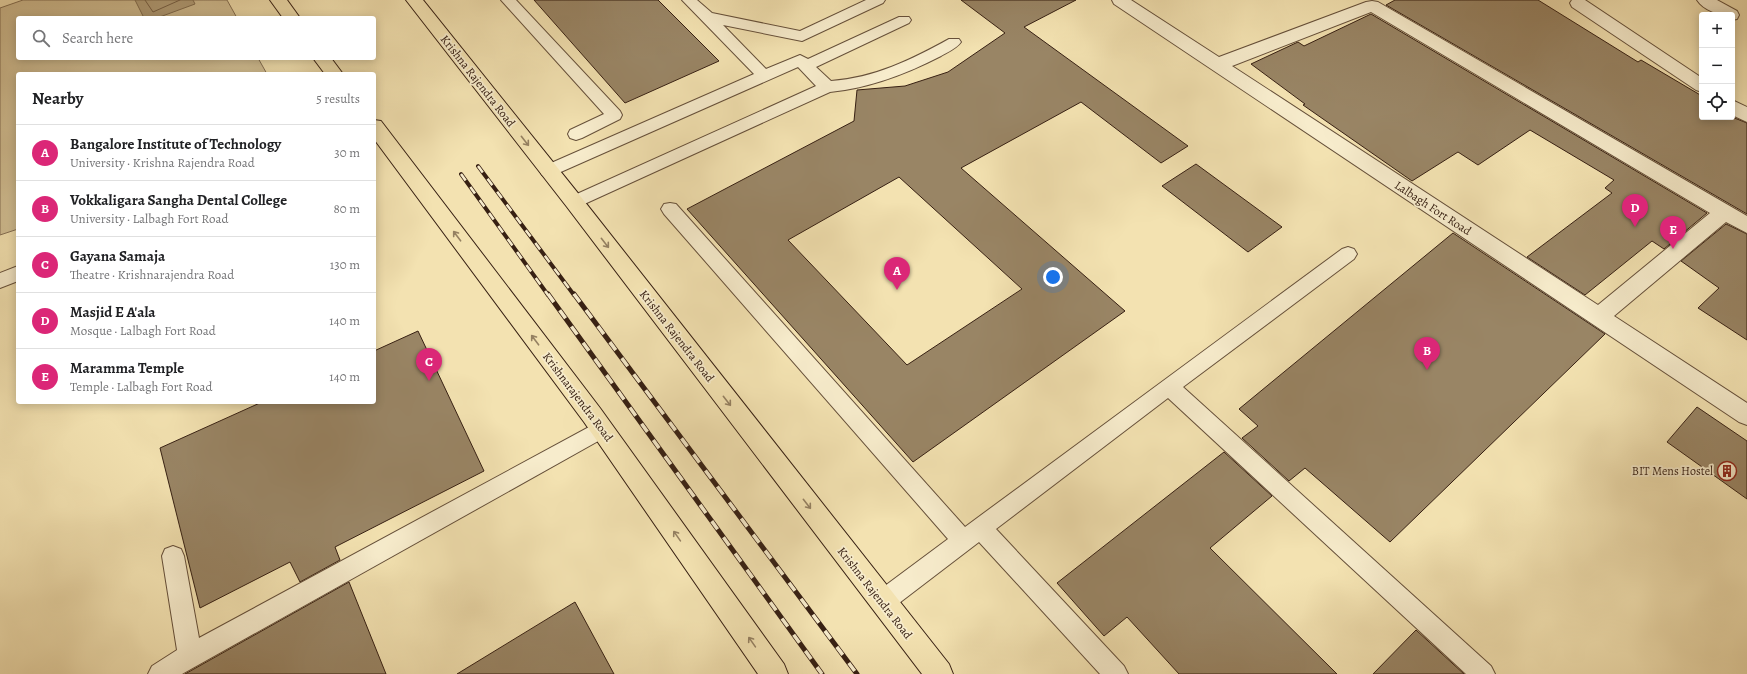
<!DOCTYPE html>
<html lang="en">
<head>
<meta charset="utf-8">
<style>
	:root { --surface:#fff; --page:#f2f2f2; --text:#202124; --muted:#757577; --line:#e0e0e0; --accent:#db2777 }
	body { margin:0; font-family:Alegreya,serif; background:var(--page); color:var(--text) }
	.controls { position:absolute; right:12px; top:12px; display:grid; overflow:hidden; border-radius:4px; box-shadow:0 2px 10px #0003 }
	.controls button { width:36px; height:36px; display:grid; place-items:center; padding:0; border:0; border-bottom:1px solid var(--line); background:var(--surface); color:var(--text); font:20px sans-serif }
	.you { position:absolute; left:1053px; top:277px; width:14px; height:14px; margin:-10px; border:3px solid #fff; border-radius:50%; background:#1a73e8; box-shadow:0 0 0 6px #1a73e833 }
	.badge { display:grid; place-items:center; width:26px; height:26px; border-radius:50%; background:var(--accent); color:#fff; font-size:13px; font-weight:700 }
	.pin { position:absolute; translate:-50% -33px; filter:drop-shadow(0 1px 2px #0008) }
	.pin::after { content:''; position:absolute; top:21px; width:14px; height:12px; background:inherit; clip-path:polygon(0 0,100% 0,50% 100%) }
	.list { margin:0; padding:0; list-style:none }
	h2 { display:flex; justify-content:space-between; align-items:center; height:52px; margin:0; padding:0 16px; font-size:17px }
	h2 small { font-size:13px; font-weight:400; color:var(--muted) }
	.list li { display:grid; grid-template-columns:26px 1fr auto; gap:12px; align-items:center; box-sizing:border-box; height:56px; padding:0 16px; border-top:1px solid var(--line) }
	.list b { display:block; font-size:15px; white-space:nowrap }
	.list p { margin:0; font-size:13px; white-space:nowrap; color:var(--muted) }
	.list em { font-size:13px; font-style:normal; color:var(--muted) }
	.icon { flex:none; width:22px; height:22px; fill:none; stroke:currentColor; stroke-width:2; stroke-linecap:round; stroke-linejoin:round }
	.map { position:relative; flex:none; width:1747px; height:674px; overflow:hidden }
	.search { position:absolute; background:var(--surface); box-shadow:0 2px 10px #0003; left:16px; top:16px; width:360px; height:44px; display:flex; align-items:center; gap:10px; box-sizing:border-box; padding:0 14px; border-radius:4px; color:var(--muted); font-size:15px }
	.panel { position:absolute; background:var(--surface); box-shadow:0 2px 10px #0003; left:16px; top:72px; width:360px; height:332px; border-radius:4px }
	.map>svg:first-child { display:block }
	.green { fill:#d3c196; stroke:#857054 }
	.water { fill:#b3a07b; stroke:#816d51 }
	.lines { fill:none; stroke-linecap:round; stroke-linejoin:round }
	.shore { stroke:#756047; stroke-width:1 }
	.building { fill:#998565; stroke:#372013; fill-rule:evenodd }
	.service-casing { stroke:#66503a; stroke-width:2 }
	.minor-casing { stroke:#66503a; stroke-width:2 }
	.primary-casing { stroke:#372013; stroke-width:2 }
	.service { fill:#f7eccc; fill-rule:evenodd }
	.minor { fill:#f7eccc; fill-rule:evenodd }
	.primary { fill:#f3e2b1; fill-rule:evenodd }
	.rail-far1-casing { stroke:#372013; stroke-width:4 }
	.rail-casing { stroke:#372013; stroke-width:5 }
	.rail-far1 { stroke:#f7eccc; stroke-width:2.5; stroke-dasharray:8; stroke-linecap:butt }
	.rail { stroke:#f7eccc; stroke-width:3.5; stroke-dasharray:10; stroke-linecap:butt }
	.oneway { stroke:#958162 }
	.labels { text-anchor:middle; stroke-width:3.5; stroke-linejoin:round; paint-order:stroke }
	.street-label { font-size:12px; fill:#372013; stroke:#f7eccc }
	.poi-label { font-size:12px; fill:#372013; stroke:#f7eccc; text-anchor:end }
</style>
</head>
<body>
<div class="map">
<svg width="1747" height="674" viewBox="0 0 1747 674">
	<rect width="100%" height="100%" fill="#f3e2b1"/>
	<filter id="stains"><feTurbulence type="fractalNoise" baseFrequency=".005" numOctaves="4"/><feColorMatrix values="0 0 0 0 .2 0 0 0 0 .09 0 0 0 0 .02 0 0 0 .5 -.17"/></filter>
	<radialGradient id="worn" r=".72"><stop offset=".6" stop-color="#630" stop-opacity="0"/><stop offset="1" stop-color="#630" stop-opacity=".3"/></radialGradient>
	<!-- green -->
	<path class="green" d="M23,0H227L237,18H18V58H258L267,74H18V229L0,235V8Z"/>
	<!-- water -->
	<path class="water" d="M135,0H193L195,4L157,18H144Z"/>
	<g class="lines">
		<!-- shore -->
		<path class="shore" d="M145,0L153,12L180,0"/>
	</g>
	<!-- building -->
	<g class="building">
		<path d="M534,0H658L719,61L625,103Z"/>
		<path d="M961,0H1076L1024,27L1188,146L1161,163L1081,102L961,168L1125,311L913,462L687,209L854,121L857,90L905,86L948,72L1005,33ZM899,177L1022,289L907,365L788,240Z"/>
		<path d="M1395,0H1538L1638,62L1641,60L1702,96V117H1732L1747,123V214L1386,5Z"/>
		<path d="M1371,14L1707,213L1664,249L1652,241L1585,295L1527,257L1612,193L1605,188L1614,180L1530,130L1478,165L1458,152L1412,181L1303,105L1305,104L1251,64L1298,42L1304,46Z"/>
		<path d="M1196,164L1282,227L1248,252L1162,186Z"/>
		<path d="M1726,224L1747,234V340L1698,308L1719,288L1681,261Z"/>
		<path d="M1453,233L1605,334L1390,542L1305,468L1289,481L1242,438L1258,426L1239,409Z"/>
		<path d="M418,331L484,471L335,547L340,560L300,582L290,562L200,608L160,448L262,402H374V351Z"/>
		<path d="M1697,407L1747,441V499L1667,442Z"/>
		<path d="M1224,452L1272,496L1210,548L1337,674H1179L1127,617L1104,636L1057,583Z"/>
		<path d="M349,582L386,674H185Z"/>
		<path d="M575,602L614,674H457Z"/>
		<path d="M1416,630L1464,674H1373Z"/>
	</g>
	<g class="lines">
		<defs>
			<g id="service">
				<path d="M501,0H516L620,111L622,115L620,119L582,138L576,140L570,138L568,134L570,130L604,114Z"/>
				<path d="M682,0H697L712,13L800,31L866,0H885L883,3L802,41L723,25L766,69L800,55L808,59L899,17H909L911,20L909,23L816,67L831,81C874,78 911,60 949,39H959L961,42C957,48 948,52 941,56C906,74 870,88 830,92L580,206L574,208L568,206L565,202L568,198L816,86L798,67L554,175L548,177L542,175L540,171L542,167L754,74Z"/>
				<path d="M670,203L676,204L965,527L1342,249L1348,247L1354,249L1357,254L1354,259L1183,387L1491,666L1495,674H1466L1168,398L996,529L1124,666L1128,674H1100L979,542L890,610L882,613L874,610L871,602L874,594L948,539L664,214L661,209L664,204Z"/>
				<path d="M18,266V281L0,288V273Z"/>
				<path d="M602,420L609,423L612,429L609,435L182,674H148L152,666L177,650L162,556L165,549L173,546L181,549L184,556L199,638Z"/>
			</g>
			<g id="minor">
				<path d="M1112,0H1131L1219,57L1366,2L1372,1L1378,2L1747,216V233L1726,222L1614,316L1747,403V425L1739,422L1114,4ZM1371,12L1710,213L1598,305L1232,66Z"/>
				<path d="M1572,0H1585L1702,78V92L1696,90L1572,7L1570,3Z"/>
				<path d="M1697,0H1717L1737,11L1739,15L1737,19L1732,20V15C1719,15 1704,11 1697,0Z"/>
				<path d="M1732,100L1747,107V122L1732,115Z"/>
			</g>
			<g id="primary">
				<path d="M270,0H287L300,18H283Z"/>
				<path d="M406,0H423L581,197L949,664L953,674H922L567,207Z"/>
				<path d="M313,58H331L343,74H325Z"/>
				<path d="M374,120L381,121L600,408L784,664L788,674H758L584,422L374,139Z"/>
			</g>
		</defs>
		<!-- service casing -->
		<use href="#service" class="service-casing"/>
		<!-- minor casing -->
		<use href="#minor" class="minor-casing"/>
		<!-- primary casing -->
		<use href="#primary" class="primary-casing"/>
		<!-- service -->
		<use href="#service" class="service"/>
		<!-- minor -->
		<use href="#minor" class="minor"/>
		<!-- primary -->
		<use href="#primary" class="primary"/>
		<defs>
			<g id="rail-far1">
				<path d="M478,166L574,295"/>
				<path d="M461,174L548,295"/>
			</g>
			<g id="rail">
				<path d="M548,294L822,674"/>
				<path d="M574,294L857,674"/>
			</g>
		</defs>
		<!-- rail-far1 casing -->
		<use href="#rail-far1" class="rail-far1-casing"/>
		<!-- rail casing -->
		<use href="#rail" class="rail-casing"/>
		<!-- rail-far1 -->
		<use href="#rail-far1" class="rail-far1"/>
		<!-- rail -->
		<use href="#rail" class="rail"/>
	</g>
	<!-- one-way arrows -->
	<defs><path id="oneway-shaft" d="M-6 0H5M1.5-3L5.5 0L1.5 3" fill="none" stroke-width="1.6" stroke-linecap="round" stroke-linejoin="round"/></defs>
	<g class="oneway">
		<use href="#oneway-shaft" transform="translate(525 141) rotate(52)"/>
		<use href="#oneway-shaft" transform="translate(457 236) rotate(-127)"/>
		<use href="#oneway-shaft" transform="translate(605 243) rotate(52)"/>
		<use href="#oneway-shaft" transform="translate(535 340) rotate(-127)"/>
		<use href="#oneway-shaft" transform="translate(727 401) rotate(52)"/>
		<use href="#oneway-shaft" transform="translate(807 504) rotate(52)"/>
		<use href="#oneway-shaft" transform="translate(677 536) rotate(-125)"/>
		<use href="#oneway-shaft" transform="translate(752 642) rotate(-125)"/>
	</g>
	<!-- icons -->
	<defs>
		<symbol id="building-ring" viewBox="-11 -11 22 22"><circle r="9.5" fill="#f7eccc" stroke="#8f2418" stroke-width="1.5"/><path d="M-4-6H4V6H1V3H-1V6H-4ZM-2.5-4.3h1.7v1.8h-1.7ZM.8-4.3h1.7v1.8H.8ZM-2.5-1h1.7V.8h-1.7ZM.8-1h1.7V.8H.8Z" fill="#8f2418"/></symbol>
	</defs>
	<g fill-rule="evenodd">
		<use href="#building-ring" x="1716" y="460" width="22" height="22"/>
	</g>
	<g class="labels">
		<!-- street labels -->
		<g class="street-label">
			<text transform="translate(478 81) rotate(52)" y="4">Krishna Rajendra Road</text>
			<text transform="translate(1433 208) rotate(33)" y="4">Lalbagh Fort Road</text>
			<text transform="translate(677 336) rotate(52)" y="4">Krishna Rajendra Road</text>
			<text transform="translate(578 397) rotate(53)" y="4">Krishnarajendra Road</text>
			<text transform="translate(875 593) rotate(52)" y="4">Krishna Rajendra Road</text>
		</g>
		<!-- poi labels -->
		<g class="poi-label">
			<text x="1713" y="475">BIT Mens Hostel</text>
		</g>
	</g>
	<rect width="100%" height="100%" filter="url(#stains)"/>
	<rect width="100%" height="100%" fill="url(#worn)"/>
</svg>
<div class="controls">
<button>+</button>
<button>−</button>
<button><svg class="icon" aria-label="locate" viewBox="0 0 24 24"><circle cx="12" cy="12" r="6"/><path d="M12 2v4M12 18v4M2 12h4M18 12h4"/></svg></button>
</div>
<div class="you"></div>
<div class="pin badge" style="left:897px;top:290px">A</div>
<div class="pin badge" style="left:1427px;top:370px">B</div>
<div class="pin badge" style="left:429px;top:381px">C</div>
<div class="pin badge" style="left:1635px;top:227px">D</div>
<div class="pin badge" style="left:1673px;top:249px">E</div>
<div class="search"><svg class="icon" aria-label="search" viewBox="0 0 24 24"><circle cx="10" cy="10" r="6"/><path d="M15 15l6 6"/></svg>Search here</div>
<section class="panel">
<h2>Nearby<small>5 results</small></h2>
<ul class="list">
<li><span class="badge">A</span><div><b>Bangalore Institute of Technology</b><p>University · Krishna Rajendra Road</p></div><em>30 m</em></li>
<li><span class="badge">B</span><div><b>Vokkaligara Sangha Dental College</b><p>University · Lalbagh Fort Road</p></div><em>80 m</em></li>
<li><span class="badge">C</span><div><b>Gayana Samaja</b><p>Theatre · Krishnarajendra Road</p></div><em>130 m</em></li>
<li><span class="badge">D</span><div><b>Masjid E A'ala</b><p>Mosque · Lalbagh Fort Road</p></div><em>140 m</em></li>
<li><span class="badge">E</span><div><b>Maramma Temple</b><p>Temple · Lalbagh Fort Road</p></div><em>140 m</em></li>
</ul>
</section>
</div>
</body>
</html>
